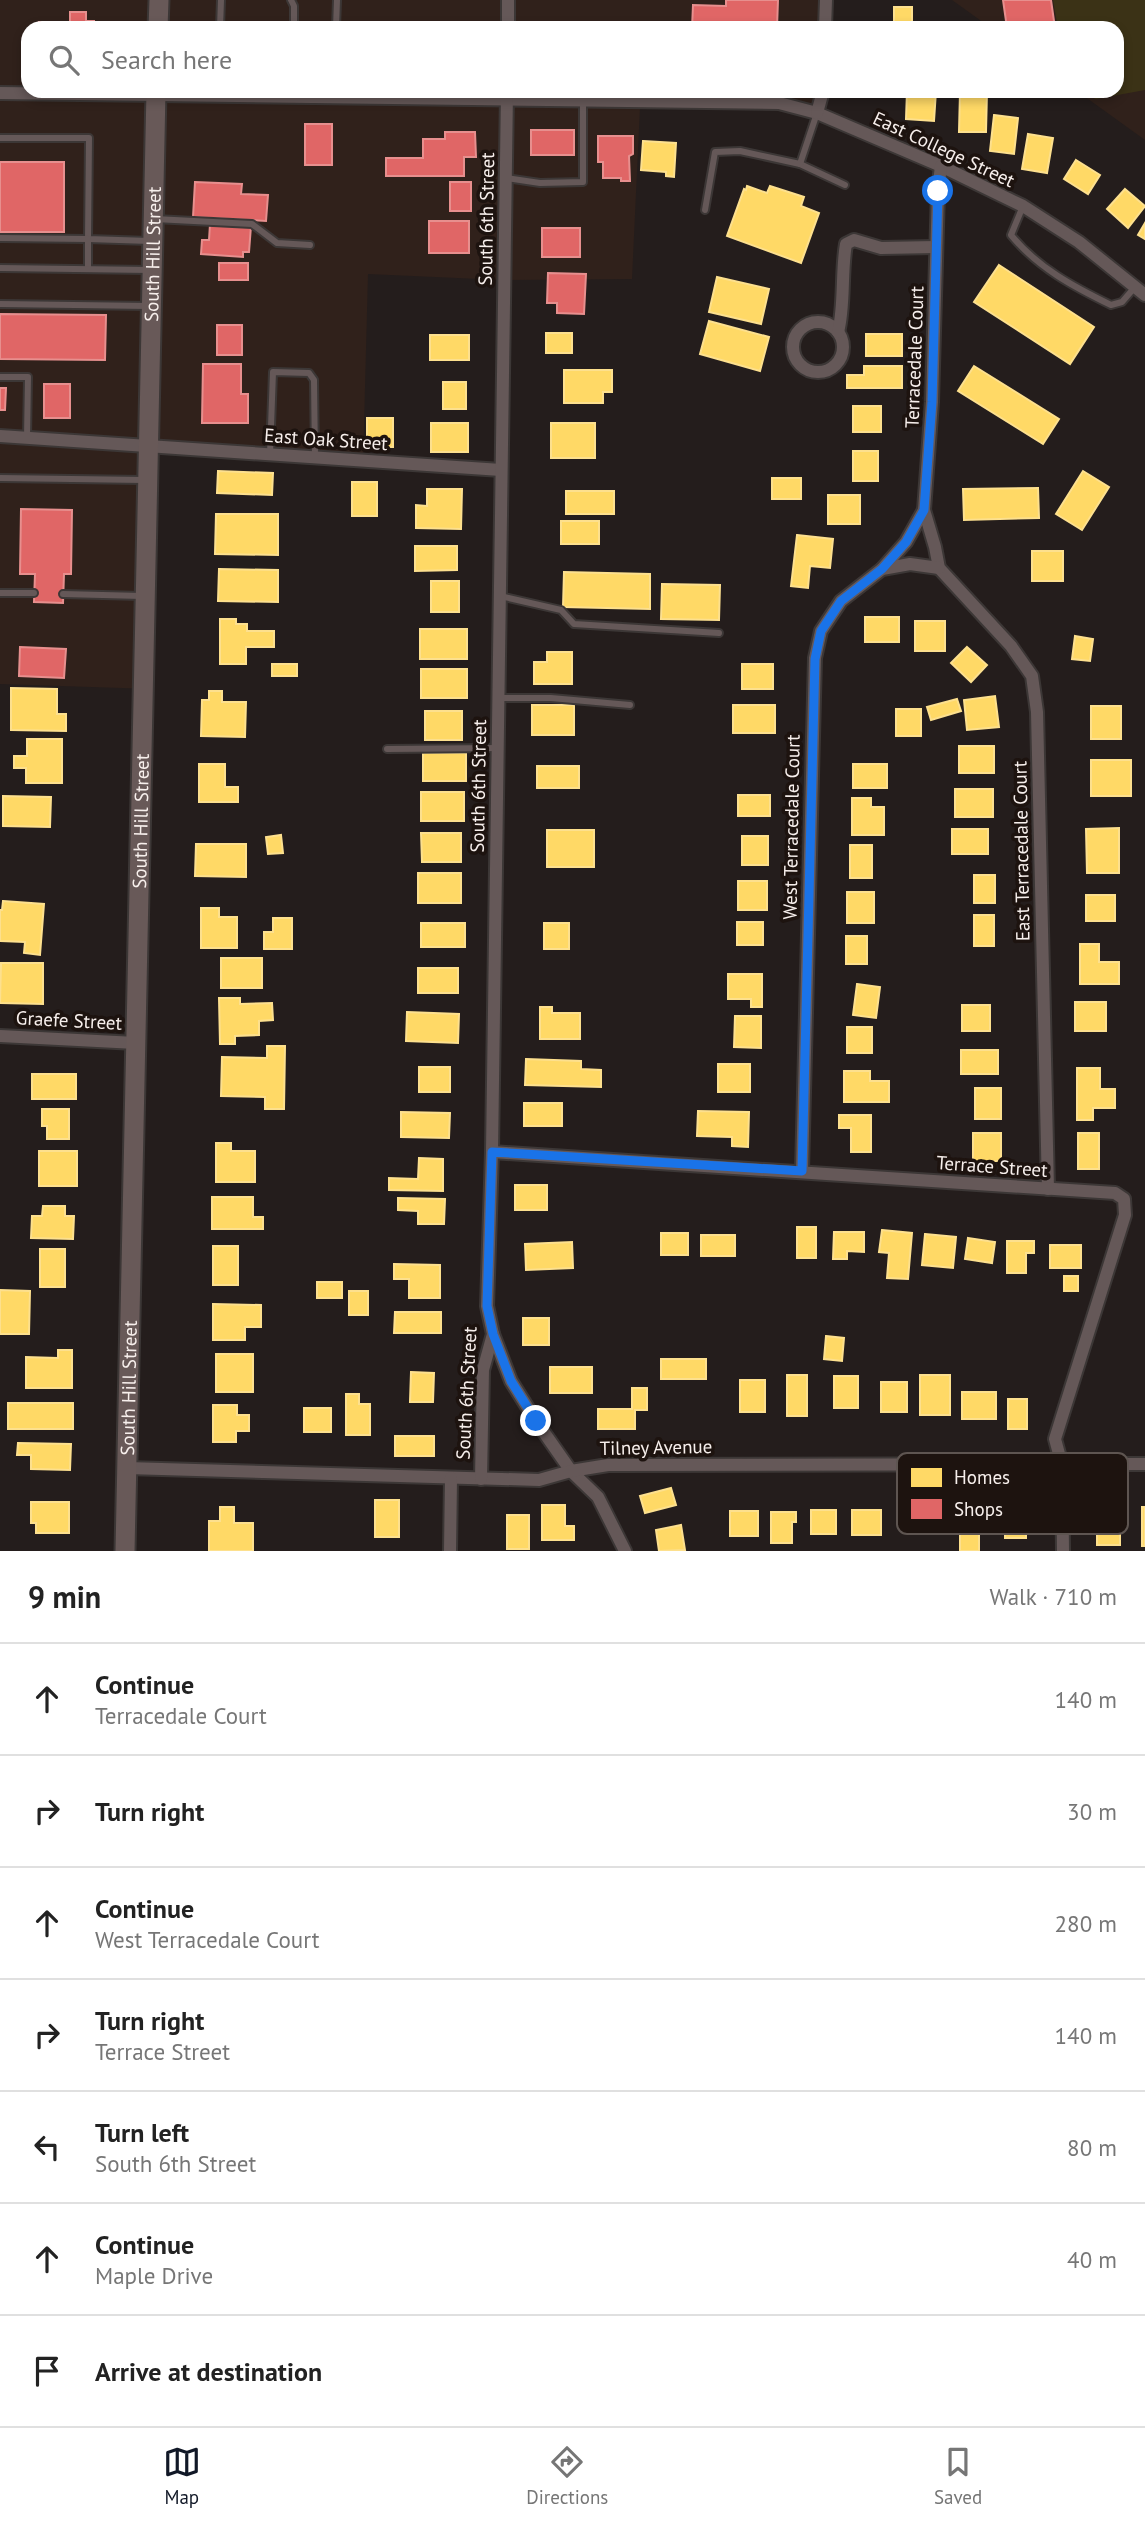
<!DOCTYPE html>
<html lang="en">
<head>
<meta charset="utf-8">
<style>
	:root { --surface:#fff; --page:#f2f2f2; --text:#222; --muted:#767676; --line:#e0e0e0; --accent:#111827 }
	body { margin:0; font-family:"PT Sans",sans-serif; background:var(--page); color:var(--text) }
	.stop { position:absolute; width:21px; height:21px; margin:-16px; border:5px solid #1a73e8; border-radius:50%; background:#fff }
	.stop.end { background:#1a73e8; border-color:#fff; box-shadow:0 2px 7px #0008 }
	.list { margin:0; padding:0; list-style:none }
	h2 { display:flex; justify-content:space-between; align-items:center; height:91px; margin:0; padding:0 28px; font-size:30px }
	h2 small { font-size:23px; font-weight:400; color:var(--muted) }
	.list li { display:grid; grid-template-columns:46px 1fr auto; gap:21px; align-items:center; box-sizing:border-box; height:112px; padding:0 28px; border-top:2px solid var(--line) }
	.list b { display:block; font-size:26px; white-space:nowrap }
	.list p { margin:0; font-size:23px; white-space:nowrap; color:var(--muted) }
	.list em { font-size:23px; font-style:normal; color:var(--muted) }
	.icon { flex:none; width:38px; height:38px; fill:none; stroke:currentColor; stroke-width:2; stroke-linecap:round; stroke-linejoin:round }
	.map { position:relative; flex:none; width:1145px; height:1551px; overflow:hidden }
	.search { position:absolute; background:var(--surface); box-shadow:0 4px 10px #0003; left:21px; right:21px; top:21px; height:77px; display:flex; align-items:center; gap:18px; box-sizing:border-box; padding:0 24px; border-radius:21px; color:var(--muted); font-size:26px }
	.sheet { height:875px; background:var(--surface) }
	nav { display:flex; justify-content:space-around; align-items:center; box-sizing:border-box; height:98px; border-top:2px solid var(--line); background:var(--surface); font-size:19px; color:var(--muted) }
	nav a { display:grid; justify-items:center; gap:4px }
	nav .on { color:var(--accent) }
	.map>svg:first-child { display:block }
	.built { fill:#30211b }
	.green { fill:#3b3216 }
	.homes { fill:#ffd966; stroke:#fde08e; stroke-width:2 }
	.shops { fill:#e06666; stroke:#e78f8e; stroke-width:2 }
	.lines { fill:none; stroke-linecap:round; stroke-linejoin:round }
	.lane-casing { stroke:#3c3736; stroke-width:10 }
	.street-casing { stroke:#3c3736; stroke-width:16 }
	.primary-casing { stroke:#3c3736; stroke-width:23 }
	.lane { stroke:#655858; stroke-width:6 }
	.street { stroke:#655858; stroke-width:12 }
	.primary { stroke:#685958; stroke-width:19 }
	.route { stroke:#1a73e8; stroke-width:9 }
	.labels { text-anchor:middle; stroke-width:7; stroke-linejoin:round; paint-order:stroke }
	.street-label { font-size:19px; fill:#f7efec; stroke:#1d130f }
	.key { fill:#1d130f; stroke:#5e5551; stroke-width:2 }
	.key-label { font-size:19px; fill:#f7efec }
</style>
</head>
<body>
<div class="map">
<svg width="1145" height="1551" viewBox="0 0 1145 1551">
	<rect width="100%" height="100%" fill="#241d1c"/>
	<!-- built -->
	<g class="built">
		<path d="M0,0H822L821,28H28V91H819L818,110L640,107L632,279L502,280L368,274L363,463L154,446L152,689L0,684Z"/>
		<path d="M952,0H1145V140L1077,91H1117V28H991Z"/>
	</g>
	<!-- green -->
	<path class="green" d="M1053,0H1145V90L1096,99L1077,91H1117V28H1058Z"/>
	<!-- homes -->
	<g class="homes">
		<rect x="894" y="7" width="18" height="21"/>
		<path d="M842,91H879V96L842,94Z"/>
		<path d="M907,91H936L934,121L906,119Z"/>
		<path d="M960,92H987L986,132H959Z"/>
		<path d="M994,115L1018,118L1014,154L990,151Z"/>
		<path d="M1028,134L1053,138L1047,173L1022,169Z"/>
		<path d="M643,141L676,143L674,177L666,176V172L641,170Z"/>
		<path d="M1076,160L1100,175L1088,194L1064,179Z"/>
		<path d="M747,186L767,193L770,186L804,197L801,206L819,213L801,263L727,236L744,189L746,190Z"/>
		<path d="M1125,189L1145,206L1128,228L1107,209Z"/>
		<path d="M1145,223V239L1138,235Z"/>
		<path d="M999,265L1094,327L1070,364L974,302Z"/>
		<path d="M717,277L769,289L761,324L709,312Z"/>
		<path d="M709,321L769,337L760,371L700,354Z"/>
		<rect x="546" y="333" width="26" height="20"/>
		<rect x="866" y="334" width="36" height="22"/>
		<rect x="430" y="335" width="39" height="25"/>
		<path d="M864,366H902V388H847V375H864Z"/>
		<path d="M974,366L1059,419L1043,444L958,391Z"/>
		<path d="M564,370H612V392H603V403H564Z"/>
		<rect x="443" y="382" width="23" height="27"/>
		<rect x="853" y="406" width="28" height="26"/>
		<rect x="367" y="418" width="26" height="29"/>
		<rect x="431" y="423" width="37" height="29"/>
		<rect x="551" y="423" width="44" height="35"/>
		<rect x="853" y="451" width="25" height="30"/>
		<path d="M218,471L273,473L272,495L217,493Z"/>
		<path d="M1083,471L1109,487L1082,530L1056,514Z"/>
		<rect x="772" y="478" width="29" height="21"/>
		<rect x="352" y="482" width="25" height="34"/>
		<path d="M1038,488L1039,518L964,520L963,489Z"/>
		<path d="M427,489H462L461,529L416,528V505L427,506Z"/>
		<rect x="566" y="491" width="48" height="23"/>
		<rect x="828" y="495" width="32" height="29"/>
		<path d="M216,514H278V555L215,554Z"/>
		<rect x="561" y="521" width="38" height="23"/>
		<path d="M797,535L833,539L830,568L810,566L808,588L791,586Z"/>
		<path d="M415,546H457V570L415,571Z"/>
		<rect x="1032" y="551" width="31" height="30"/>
		<path d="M219,569L278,570V602L218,601Z"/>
		<path d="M564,572L650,574V609L563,607Z"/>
		<rect x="431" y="581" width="28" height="31"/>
		<path d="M662,584L720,585L719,620L661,619Z"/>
		<rect x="865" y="617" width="34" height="25"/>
		<path d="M220,619H236V624H247V631H274V647H246V664H220Z"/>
		<rect x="915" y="621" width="30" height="30"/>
		<rect x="420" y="629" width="47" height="30"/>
		<path d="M1075,636L1093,639L1090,661L1072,659Z"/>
		<path d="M967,647L987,665L971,682L951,663Z"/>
		<path d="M547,652H572V684H534V662H547Z"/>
		<rect x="272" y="664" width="25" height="12"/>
		<rect x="742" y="664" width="31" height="25"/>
		<rect x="421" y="669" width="46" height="29"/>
		<path d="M11,688L57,689V714H66V731L11,730Z"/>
		<path d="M209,691H222V702H246L245,737L201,736L202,700H209Z"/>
		<path d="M995,696L999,727L967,730L964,700Z"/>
		<path d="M957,699L961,711L931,720L927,707Z"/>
		<rect x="532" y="705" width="42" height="30"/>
		<rect x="733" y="705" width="42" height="28"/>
		<rect x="1091" y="706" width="30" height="33"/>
		<rect x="896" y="709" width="25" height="27"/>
		<rect x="425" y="711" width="37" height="29"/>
		<path d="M27,739H62V783H26V768H14V756H27Z"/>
		<rect x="959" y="746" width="35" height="27"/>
		<rect x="423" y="753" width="43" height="28"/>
		<rect x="1091" y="760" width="40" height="36"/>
		<path d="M199,764H225V787H238V802H199Z"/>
		<rect x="853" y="764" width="34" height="24"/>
		<rect x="537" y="766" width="42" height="22"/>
		<rect x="955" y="789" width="38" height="28"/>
		<rect x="421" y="792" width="43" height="29"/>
		<rect x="738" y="795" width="32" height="21"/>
		<path d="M3,796L51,797L50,827L3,826Z"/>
		<path d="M852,798H871V807H884V835H852Z"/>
		<path d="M1119,828V873H1087L1086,829Z"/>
		<rect x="952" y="829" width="36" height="25"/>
		<rect x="547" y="830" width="47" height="37"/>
		<path d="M421,833H461V862H422Z"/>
		<path d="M281,835L283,853L268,854L266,837Z"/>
		<rect x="742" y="836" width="26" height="29"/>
		<path d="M196,844H246V877L195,876Z"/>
		<rect x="850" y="845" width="22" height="33"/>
		<rect x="418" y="873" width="43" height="30"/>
		<rect x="974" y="875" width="21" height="28"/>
		<rect x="738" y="881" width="29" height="29"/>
		<rect x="847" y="892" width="27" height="31"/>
		<rect x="1086" y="895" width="29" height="26"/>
		<path d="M3,901L44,904L40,955L24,953L25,942L0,941V910H2Z"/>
		<path d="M201,908H219V917H237V948H201Z"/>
		<rect x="974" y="915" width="20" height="31"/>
		<path d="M273,918H292V949H264V932H273Z"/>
		<rect x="737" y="922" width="26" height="23"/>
		<rect x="421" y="923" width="44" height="24"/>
		<rect x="544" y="923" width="25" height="26"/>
		<rect x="846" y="936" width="21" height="28"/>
		<path d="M1080,944H1099V962H1119V984H1080Z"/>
		<rect x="221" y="958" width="41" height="30"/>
		<path d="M1,963H43V1004L0,1003Z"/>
		<rect x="418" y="968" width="40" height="25"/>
		<path d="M728,974H762V1007H751V999H728Z"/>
		<path d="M857,984L880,987L876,1018L853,1015Z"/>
		<path d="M219,998H240V1004L272,1003L273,1020L259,1021V1035L235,1036V1044H220Z"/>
		<rect x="1075" y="1002" width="31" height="29"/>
		<rect x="962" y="1005" width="28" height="26"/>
		<path d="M540,1007H552V1013H580V1039H540Z"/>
		<path d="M407,1012L459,1014L458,1043L406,1041Z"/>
		<path d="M735,1016H761V1048L734,1047Z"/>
		<rect x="847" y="1027" width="25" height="26"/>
		<path d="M267,1046H285L284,1109H265V1097L221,1096L222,1057L267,1058Z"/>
		<rect x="961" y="1050" width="37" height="24"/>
		<path d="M526,1059L581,1061V1069L601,1070V1087L525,1085Z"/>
		<rect x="718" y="1064" width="32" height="28"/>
		<rect x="419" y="1067" width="31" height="25"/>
		<path d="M1077,1068H1100V1089H1115V1108H1093V1120H1077Z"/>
		<path d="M844,1071H870V1081H889V1102H844Z"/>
		<rect x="32" y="1074" width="44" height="25"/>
		<rect x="975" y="1088" width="26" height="31"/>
		<rect x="524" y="1103" width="38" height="23"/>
		<path d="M42,1109H69V1139H47V1126H42Z"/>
		<path d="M698,1111L749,1112L748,1147L732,1146V1137L697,1136Z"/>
		<path d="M401,1112L450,1113L449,1138L401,1137Z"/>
		<path d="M839,1115H871V1152H851V1128H839Z"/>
		<rect x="973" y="1133" width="28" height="28"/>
		<rect x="1078" y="1133" width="21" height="36"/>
		<path d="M216,1143H231V1151H255V1182H216Z"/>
		<rect x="39" y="1151" width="38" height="35"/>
		<path d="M419,1158L443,1159V1191L389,1190V1178L418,1179Z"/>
		<rect x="515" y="1185" width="32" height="25"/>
		<path d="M212,1197H253V1217H263V1229H212Z"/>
		<path d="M398,1198L445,1199L444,1224H418V1211L398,1210Z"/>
		<path d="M43,1206H65V1216H74L73,1239L31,1238L32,1216H42Z"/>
		<rect x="797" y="1227" width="19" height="31"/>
		<path d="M882,1230L912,1233L908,1279L887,1278L889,1253L879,1252Z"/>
		<path d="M834,1232H864V1252L847,1251V1259H833Z"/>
		<rect x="661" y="1233" width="27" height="22"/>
		<path d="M925,1234L956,1237L953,1268L922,1265Z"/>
		<rect x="701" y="1235" width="34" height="21"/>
		<path d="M968,1238L995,1242L992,1263L965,1259Z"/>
		<path d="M1007,1241H1034V1253H1026V1273H1007Z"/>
		<path d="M572,1242L573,1268L526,1270L525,1244Z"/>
		<rect x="1050" y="1245" width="31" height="23"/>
		<rect x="213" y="1246" width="25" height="39"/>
		<rect x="40" y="1249" width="25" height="38"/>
		<path d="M394,1264L440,1265V1298H409V1279H394Z"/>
		<rect x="1064" y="1276" width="14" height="15"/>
		<rect x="317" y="1282" width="25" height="16"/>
		<path d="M0,1290L30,1291L29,1334H0Z"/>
		<rect x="349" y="1291" width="19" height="24"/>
		<path d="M213,1304L261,1305V1327H245V1340H213Z"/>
		<path d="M395,1312H441V1333H394Z"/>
		<rect x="523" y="1318" width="26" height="27"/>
		<path d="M826,1336L844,1338L842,1361L824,1359Z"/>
		<path d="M58,1350H72V1388H26V1357L58,1358Z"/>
		<rect x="216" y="1354" width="37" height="38"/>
		<rect x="661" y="1359" width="45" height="20"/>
		<rect x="550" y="1367" width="42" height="26"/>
		<path d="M411,1372L434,1373L433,1402H410Z"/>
		<rect x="787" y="1375" width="20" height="41"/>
		<rect x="920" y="1375" width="30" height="40"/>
		<rect x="834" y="1376" width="24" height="32"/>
		<rect x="740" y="1380" width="25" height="32"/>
		<rect x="881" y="1382" width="26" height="30"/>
		<path d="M632,1388H647V1410H635V1429H598V1409H632Z"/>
		<rect x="962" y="1392" width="34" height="27"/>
		<path d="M346,1394H359V1404H370V1435H346Z"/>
		<rect x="1008" y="1399" width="19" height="30"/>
		<rect x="8" y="1403" width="65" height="26"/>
		<path d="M213,1405H237V1415H249V1431H236V1442H213Z"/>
		<rect x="304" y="1408" width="27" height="24"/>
		<rect x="395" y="1436" width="39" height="20"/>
		<path d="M18,1443L71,1444L70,1470L31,1469V1455H17Z"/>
		<path d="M671,1488L676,1505L645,1513L640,1496Z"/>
		<rect x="375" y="1500" width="24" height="37"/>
		<path d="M31,1502H69V1533H36V1523H31Z"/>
		<path d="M542,1505H565V1526H574V1540H542Z"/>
		<path d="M1005,1506H1031V1523H1026V1538H1005Z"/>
		<path d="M220,1507H234V1523H253V1551H209V1521H220Z"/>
		<path d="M960,1507H985V1523H979V1551H960Z"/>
		<rect x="1142" y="1507" width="3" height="39"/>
		<rect x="811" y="1510" width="25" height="24"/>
		<rect x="852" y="1510" width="29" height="25"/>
		<rect x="730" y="1511" width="28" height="25"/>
		<path d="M771,1512H796V1522H792V1543H771Z"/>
		<path d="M1088,1512H1120V1545H1097V1530H1088Z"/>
		<rect x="507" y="1515" width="22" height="34"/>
		<path d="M681,1525L685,1550L659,1551L656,1530Z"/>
	</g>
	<!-- shops -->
	<g class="shops">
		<path d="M726,0H778L777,28H692L693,5L726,6Z"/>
		<path d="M1003,0H1051L1055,28H1007Z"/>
		<path d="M70,12H86V21H94V28H39V22H70Z"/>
		<path d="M375,22L435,24V28H375Z"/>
		<rect x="631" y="24" width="25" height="4"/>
		<rect x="305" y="124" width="27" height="41"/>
		<rect x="531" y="130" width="43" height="25"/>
		<path d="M445,132H475L476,157H464V176H386V158H423V139H445Z"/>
		<path d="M598,136H633V154L629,156L630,181H621V178H603V162H598Z"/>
		<rect x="0" y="162" width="64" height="70"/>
		<path d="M195,182L242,184L241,194L268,195L266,221L193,217Z"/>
		<rect x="450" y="182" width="21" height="29"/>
		<rect x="429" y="221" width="40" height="32"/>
		<path d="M210,224L251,226L249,252H243V257L201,254L202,240H209Z"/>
		<rect x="542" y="228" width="38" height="29"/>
		<rect x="219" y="263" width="29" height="17"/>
		<path d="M548,273L586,274L584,314L557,313V303H547Z"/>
		<path d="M0,314L106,315L105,360L0,359Z"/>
		<rect x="217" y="325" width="25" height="30"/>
		<path d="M203,364H241V394H248V423H202Z"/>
		<rect x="44" y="384" width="26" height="34"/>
		<path d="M0,388H6L5,410H0Z"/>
		<path d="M21,509L72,510L71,574H64L63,603L34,602L35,574H20Z"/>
		<path d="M20,647L66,649L64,678L19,676Z"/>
	</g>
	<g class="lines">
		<defs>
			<g id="lane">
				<path d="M291,0L294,6V28"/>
				<path d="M220,28L221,0"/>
				<path d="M336,28L337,0"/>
				<path d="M0,138H89L88,239L150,241"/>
				<path d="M800,164L845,185"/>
				<path d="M506,178L540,183L583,182V100"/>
				<path d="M1023,206L1011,235C1038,268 1074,287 1111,305L1122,302L1135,287"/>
				<path d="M705,210L715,152L740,151L800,164L817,113"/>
				<path d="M155,219L252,224L277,243L310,245"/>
				<path d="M0,238L88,239V269"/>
				<path d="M0,268L150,270"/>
				<path d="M0,304L149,306"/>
				<path d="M0,377H28L27,438"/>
				<path d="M270,454L273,372L309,373L314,380L315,458"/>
				<path d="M0,478L144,480"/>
				<path d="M0,593H34"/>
				<path d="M63,594L142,596"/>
				<path d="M500,596L561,610L574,624L719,633"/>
				<path d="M499,698H551L630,705"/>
				<path d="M387,749L498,748"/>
			</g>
			<g id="street">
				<path d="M508,28V0"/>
				<path d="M825,28L826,0"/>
				<path d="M0,93L779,103L817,113L941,166L1023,206L1079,242L1145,295"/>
				<path d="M817,113L823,91"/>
				<path d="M941,166L938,191L932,402L924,510L935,547L939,568L1011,646L1032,676L1037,712L1048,1189"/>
				<circle cx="818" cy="347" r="25"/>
				<path d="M838,332C845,306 841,272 846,244L854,240L881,248L936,247"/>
				<path d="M0,436L501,470"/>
				<path d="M882,569L906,542L924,510"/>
				<path d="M0,1036L136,1043"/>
				<path d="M492,1152L1115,1193L1124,1199L1125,1215L1055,1439L1062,1465L1063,1551"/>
				<path d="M802,1171L815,658L821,631L841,601L882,569L910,564L939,568"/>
				<path d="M493,1334L511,1381L536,1421L571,1471L598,1497L625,1551"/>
				<path d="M127,1468L539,1480L571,1471L608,1465L1145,1464"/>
				<path d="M481,1479L483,1370L493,1334L487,1306L492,1152L507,91"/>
				<path d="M450,1551L451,1478"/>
			</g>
			<g id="primary">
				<path d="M158,28L159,0"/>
				<path id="s1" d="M125,1551L156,91"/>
			</g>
		</defs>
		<!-- lane casing -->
		<use href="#lane" class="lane-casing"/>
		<!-- street casing -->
		<use href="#street" class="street-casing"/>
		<!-- primary casing -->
		<use href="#primary" class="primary-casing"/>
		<!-- lane -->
		<use href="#lane" class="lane"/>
		<!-- street -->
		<use href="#street" class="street"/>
		<!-- primary -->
		<use href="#primary" class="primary"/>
	</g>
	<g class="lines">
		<!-- route -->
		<path class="route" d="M536,1421L511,1381L493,1334L487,1306L492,1152L802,1171L815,659L821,631L841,601L882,569L906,542L924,510L932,402L938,191"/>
	</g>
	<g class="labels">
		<!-- street labels -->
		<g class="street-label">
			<text transform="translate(944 149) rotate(25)" y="7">East College Street</text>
			<text transform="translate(486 219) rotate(-89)" y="7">South 6th Street</text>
			<text dy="7" stroke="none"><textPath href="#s1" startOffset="1297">South Hill Street</textPath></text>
			<text transform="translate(914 357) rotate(-88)" y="7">Terracedale Court</text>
			<text transform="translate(326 439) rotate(4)" y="7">East Oak Street</text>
			<text transform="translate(478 786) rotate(-89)" y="7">South 6th Street</text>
			<text dy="7" stroke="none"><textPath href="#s1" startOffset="730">South Hill Street</textPath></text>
			<text transform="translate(791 827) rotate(-89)" y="7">West Terracedale Court</text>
			<text transform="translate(1021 851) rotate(-91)" y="7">East Terracedale Court</text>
			<text transform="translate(69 1020) rotate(3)" y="7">Graefe Street</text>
			<text transform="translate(992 1166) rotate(4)" y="7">Terrace Street</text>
			<text dy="7" stroke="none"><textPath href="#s1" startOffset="163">South Hill Street</textPath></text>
			<text transform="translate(466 1393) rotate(-87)" y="7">South 6th Street</text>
			<text transform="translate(656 1447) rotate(-1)" y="7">Tilney Avenue</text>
		</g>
	</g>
	<!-- legend -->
	<rect x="897" y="1453" width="231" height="81" rx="10" class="key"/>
	<rect x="911" y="1468" width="31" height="19" fill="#ffd966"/>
	<rect x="911" y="1499" width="31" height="20" fill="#e06666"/>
	<g class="key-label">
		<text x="954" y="1484">Homes</text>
		<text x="954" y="1516">Shops</text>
	</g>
</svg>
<div class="stop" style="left:938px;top:191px"></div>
<div class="stop end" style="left:536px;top:1421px"></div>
<div class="search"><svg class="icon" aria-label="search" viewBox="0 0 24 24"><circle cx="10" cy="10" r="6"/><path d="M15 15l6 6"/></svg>Search here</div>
</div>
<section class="sheet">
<h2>9 min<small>Walk · 710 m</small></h2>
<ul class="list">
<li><svg class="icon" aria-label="ahead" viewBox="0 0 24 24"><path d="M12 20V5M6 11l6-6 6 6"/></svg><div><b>Continue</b><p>Terracedale Court</p></div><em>140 m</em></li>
<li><svg class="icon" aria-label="right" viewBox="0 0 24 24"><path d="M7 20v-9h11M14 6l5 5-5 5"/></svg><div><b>Turn right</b></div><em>30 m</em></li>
<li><svg class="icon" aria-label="ahead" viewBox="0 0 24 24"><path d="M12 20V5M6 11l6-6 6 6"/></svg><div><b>Continue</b><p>West Terracedale Court</p></div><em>280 m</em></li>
<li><svg class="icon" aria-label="right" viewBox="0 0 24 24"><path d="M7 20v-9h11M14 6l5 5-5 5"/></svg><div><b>Turn right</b><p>Terrace Street</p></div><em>140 m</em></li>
<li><svg class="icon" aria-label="left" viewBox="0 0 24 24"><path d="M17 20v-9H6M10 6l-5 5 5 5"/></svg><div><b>Turn left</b><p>South 6th Street</p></div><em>80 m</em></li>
<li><svg class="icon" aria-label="ahead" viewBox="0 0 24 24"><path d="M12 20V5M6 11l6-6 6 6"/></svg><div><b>Continue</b><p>Maple Drive</p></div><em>40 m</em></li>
<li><svg class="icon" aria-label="arrive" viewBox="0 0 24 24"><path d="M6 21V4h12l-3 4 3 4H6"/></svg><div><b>Arrive at destination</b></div></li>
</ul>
</section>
<nav>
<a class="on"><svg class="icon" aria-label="map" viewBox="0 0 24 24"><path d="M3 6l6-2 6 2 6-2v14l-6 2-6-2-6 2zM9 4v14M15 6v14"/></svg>Map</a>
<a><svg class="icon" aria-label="directions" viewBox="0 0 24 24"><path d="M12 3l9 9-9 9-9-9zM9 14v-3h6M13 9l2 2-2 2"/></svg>Directions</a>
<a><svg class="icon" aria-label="saved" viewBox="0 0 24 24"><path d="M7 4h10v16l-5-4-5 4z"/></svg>Saved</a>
</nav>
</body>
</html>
